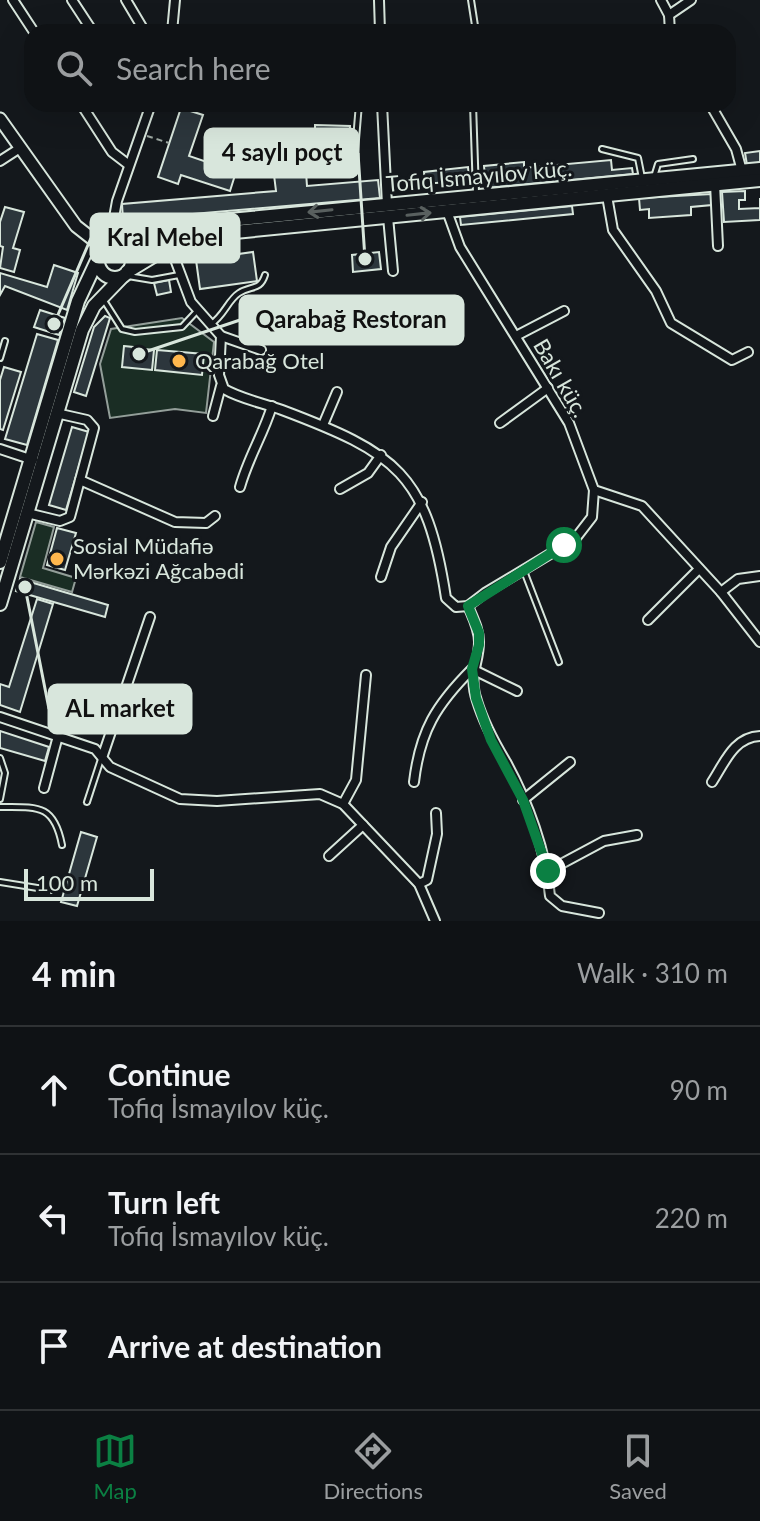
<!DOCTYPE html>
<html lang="en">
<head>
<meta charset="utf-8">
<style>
	:root { --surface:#0f1215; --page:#181b1e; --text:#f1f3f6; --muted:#9b9ea0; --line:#2f3234; --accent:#0b8043 }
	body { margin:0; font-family:Lato,sans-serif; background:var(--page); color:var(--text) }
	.scale { position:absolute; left:24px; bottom:20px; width:130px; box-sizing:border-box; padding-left:8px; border:4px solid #d8e6dc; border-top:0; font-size:22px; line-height:28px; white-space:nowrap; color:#d8e6dc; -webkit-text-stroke:6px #14181c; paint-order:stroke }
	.stop { position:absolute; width:24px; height:24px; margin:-18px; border:6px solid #0b8043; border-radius:50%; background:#fff }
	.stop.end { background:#0b8043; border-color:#fff; box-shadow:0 2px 8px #0008 }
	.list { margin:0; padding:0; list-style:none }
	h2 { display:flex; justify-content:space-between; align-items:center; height:104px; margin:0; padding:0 32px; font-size:34px }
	h2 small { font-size:26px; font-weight:400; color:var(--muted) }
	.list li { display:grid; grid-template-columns:52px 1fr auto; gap:24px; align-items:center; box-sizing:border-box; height:128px; padding:0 32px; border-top:2px solid var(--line) }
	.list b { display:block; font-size:30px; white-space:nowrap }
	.list p { margin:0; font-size:26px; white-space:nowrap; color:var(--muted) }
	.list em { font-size:26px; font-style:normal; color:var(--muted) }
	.icon { flex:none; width:44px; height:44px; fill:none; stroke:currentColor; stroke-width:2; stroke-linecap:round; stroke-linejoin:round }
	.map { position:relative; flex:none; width:760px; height:921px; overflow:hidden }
	.search { position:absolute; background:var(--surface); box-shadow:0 8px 32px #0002; left:24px; right:24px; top:24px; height:88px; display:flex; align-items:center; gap:20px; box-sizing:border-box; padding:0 28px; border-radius:24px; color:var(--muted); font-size:30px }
	.sheet { height:488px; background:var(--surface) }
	nav { display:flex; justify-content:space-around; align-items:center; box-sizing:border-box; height:112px; border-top:2px solid var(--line); background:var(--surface); font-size:22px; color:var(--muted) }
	nav a { display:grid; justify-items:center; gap:4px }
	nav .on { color:var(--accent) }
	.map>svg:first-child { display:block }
	.green { fill:#1a2d24; stroke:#939e99; stroke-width:2 }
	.building { fill:#2c363c; stroke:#d8e6dc; stroke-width:2 }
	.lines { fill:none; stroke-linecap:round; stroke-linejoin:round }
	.lane-casing { stroke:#d8e6dc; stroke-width:8 }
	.street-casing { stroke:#d8e6dc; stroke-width:12 }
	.secondary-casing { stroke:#d8e6dc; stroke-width:15 }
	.primary-casing { stroke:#d8e6dc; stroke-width:16 }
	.path { stroke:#9da8a2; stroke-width:2; stroke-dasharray:6 4; stroke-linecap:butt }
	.lane { stroke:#14181c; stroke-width:4 }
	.street { stroke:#14181c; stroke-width:8 }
	.secondary { stroke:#14181c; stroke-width:11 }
	.primary { stroke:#14181c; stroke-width:12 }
	.oneway { stroke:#59605f }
	.route { stroke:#0b8043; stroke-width:10 }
	.poi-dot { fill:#ffb74d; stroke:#14181c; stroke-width:3 }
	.labels { text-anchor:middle; stroke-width:6; stroke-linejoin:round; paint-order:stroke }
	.street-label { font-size:22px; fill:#d8e6dc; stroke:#14181c }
	.poi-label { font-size:22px; fill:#d8e6dc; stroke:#14181c; text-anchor:start }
	.leader { fill:none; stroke:#d8e6dc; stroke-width:3 }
	.callout-dot { fill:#d8e6dc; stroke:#14181c; stroke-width:3 }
	.callout { fill:#d8e6dc; stroke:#d8e6dc; stroke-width:3 }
	.callout-label { font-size:24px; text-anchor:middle; font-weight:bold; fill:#111 }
</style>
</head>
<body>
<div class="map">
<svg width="760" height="921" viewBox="0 0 760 921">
	<rect width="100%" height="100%" fill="#14181c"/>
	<!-- green -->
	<g class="green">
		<path d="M182,318L214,342L206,413L175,409L110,418L100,364L111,329Z"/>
		<path d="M36,522L54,527L43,568L76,578L72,592L20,577Z"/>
	</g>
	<!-- building -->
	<g class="building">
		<path d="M181,108L203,115L189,156L236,172L230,191L181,175L178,184L158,177Z"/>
		<path d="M315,125L350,126L349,147L315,146Z"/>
		<path d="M760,151V164L747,165L745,153Z"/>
		<path d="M611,160L612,170L632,168L633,174L486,188L484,166L524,162V168Z"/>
		<path d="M468,167L469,180L425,184L424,172Z"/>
		<path d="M306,172L307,186L378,180L380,198L123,220L122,204L276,191L274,175Z"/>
		<path d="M745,191V200H739V209L760,208V198V220L724,222L722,192Z"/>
		<path d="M712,194V205L691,207V215L649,218V209L640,210L639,198Z"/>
		<path d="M572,206L573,214L461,225L460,217Z"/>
		<path d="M5,207L24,212L13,248L20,250L14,272L0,268L3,247L0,246V222Z"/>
		<path d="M253,252L257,281L200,289L196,260Z"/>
		<path d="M379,252L381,269L353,272L352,255Z"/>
		<path d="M54,265L78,273L67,310L5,286L0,295V273L47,287Z"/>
		<path d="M169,280L171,292L157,295L154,283Z"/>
		<path d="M40,310L65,318L59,335L34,327Z"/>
		<path d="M105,316L110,318L86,396L74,392L94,327Z"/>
		<path d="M37,334L58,340L27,445L5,439Z"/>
		<path d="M124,346L133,347L132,358L145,359L146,349L154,350L152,370L122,367Z"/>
		<path d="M157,350L204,354L202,375L155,370Z"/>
		<path d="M4,367L21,372L3,430L0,429V380Z"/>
		<path d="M72,427L89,432L66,510L49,505Z"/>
		<path d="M57,528L76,533L65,570L47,565Z"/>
		<path d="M20,579L108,605L105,617L16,591Z"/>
		<path d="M37,599L53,604L20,712L0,705V684L9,687Z"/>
		<path d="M0,731L49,747L45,761L0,748Z"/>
		<path d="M81,832L97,837L77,906L61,902Z"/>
	</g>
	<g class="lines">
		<defs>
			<g id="lane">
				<path d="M471,0L476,32"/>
				<path d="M473,104L476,193"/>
				<path d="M602,149L638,158L642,178"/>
				<path d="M314,154L351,155L355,151L359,104"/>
				<path d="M654,177L658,164L693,159"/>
				<path d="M128,276L152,280L179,275"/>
				<path d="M103,299L122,329L135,332L182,327L196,312"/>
				<path d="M211,324C224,316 228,300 239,293C251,285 260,291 265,275"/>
				<path d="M0,358L5,341"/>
				<path d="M524,571L559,662"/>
				<path d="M0,758L5,773L0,799"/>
				<path d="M87,802L102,756"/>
				<path d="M0,807C38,807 54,804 62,845"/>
				<path d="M0,882L50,890"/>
			</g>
			<g id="street">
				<path d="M13,0L34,32"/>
				<path d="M72,0L93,32"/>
				<path d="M126,0L145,32"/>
				<path d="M379,0L380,32"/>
				<path d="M661,0L669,15"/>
				<path d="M172,32L175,0"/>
				<path d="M670,32L669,15L691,0"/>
				<path d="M81,104L112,152L129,165"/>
				<path d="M382,104L387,205"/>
				<path d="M710,104L736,149L742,171"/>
				<path d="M0,161L20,148"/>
				<path d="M715,184L718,246"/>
				<path d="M607,196L613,230L656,291L671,323L732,360L748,352"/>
				<path d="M447,211L460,247L569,423L594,490L642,506L721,592L760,642"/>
				<path d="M388,217L393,271"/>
				<path d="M109,245L117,201L151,104"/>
				<path d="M170,246L191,302L221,336L219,375L224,389C241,399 263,403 282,410C396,453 427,473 446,598L456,607L468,606L485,593L575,539L592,517L594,490"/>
				<path d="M221,336L261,350"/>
				<path d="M516,336L564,311"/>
				<path d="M213,416L221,386"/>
				<path d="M500,423L548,388"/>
				<path d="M323,425L337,392"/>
				<path d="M0,449L33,460"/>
				<path d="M80,480L175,522L206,523L215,516"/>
				<path d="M240,487C248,458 263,435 272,406"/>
				<path d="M340,489L368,473L381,455"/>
				<path d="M27,513L60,521L70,517L94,428L87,420L56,413"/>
				<path d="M381,577L391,547L422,502"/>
				<path d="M721,592L738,579L760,576"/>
				<path d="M468,606C473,618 479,629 479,642C479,665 468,674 477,701C484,724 494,742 506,762C528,802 546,851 550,896L562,906L599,913"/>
				<path d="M648,620L699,569"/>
				<path d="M0,717L95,749L110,767L180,799L217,801L320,794L343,804L419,884L435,921"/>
				<path d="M103,755L150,617"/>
				<path d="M414,782C420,731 436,705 472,669L517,691"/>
				<path d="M712,782C725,762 734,737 760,736"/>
				<path d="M44,788L58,736"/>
				<path d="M523,800L570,762"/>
				<path d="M343,804L356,780L366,675"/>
				<path d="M329,856L363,825"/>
				<path d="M548,871L604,841L637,835"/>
				<path d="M419,884L427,880L437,834L436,813"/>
			</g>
			<path id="secondary" d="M0,119L76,226L104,248"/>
			<g id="primary">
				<circle cx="115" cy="261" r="17"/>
				<path d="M109,245L177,225L760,169"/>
				<path d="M127,272L170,246L214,234L760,180"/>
				<path d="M0,562L78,301L101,252"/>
				<path d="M0,604L82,330L94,306L123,276"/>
			</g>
		</defs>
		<!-- lane casing -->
		<use href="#lane" class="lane-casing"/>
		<!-- street casing -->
		<use href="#street" class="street-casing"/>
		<!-- secondary casing -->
		<use href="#secondary" class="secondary-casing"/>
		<!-- primary casing -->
		<use href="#primary" class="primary-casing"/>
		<!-- path -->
		<path class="path" d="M147,136L169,143"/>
		<!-- lane -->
		<use href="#lane" class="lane"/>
		<!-- street -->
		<use href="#street" class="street"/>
		<!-- secondary -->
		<use href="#secondary" class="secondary"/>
		<!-- primary -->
		<use href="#primary" class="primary"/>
	</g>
	<!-- one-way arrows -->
	<defs><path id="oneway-shaft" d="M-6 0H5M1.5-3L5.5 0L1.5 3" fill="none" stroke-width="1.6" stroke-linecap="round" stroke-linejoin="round" transform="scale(2)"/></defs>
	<g class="oneway">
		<use href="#oneway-shaft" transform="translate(320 211) rotate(174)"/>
		<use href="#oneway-shaft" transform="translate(419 214) rotate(-6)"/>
	</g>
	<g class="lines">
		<!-- route -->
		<path class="route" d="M548,871L523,800L491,740L476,698L472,669L479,645V633L468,606L564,545"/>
	</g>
	<!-- markers -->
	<g class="poi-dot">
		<circle cx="179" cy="361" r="8"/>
		<circle cx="57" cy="559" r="8"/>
	</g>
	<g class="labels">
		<!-- street labels -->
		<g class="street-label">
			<text transform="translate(479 176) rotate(-5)" y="8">Tofiq İsmayılov küç.</text>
			<text transform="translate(561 378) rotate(60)" y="8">Bakı küç.</text>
		</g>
		<!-- poi labels -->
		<g class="poi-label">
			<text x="195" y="369">Qarabağ Otel</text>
			<text x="73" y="554">Sosial Müdafiə<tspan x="73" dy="25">Mərkəzi Ağcabədi</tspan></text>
		</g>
	</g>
	<!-- callouts -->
	<path class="leader" d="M365 259L358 153M54 324L91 238M139 354L240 320M25 587L49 709"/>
	<g class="callout-dot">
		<circle cx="365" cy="259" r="8"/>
		<circle cx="54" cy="324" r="8"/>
		<circle cx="139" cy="354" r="8"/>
		<circle cx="25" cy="587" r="8"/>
	</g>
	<g class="callout">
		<rect x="205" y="129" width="153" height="48" rx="8"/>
		<rect x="91" y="214" width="148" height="48" rx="8"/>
		<rect x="240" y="296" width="223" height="48" rx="8"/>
		<rect x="49" y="685" width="142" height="48" rx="8"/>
	</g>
	<g class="callout-label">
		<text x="282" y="161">4 saylı poçt</text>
		<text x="165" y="246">Kral Mebel</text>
		<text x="351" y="328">Qarabağ Restoran</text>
		<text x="120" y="717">AL market</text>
	</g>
</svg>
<div class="scale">100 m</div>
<div class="stop" style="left:564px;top:545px"></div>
<div class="stop end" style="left:548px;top:871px"></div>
<div class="search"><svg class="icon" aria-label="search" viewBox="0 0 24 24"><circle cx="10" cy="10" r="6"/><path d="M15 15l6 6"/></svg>Search here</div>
</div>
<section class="sheet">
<h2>4 min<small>Walk · 310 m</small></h2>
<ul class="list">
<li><svg class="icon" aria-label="ahead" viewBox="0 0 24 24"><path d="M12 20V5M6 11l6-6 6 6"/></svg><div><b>Continue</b><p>Tofiq İsmayılov küç.</p></div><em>90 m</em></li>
<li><svg class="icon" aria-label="left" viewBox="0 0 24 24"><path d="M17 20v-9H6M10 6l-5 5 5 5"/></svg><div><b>Turn left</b><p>Tofiq İsmayılov küç.</p></div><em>220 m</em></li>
<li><svg class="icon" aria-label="arrive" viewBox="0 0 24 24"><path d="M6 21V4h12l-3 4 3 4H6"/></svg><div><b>Arrive at destination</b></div></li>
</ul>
</section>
<nav>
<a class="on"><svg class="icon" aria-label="map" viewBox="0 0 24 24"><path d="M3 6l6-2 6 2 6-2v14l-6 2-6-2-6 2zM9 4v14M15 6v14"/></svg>Map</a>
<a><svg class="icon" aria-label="directions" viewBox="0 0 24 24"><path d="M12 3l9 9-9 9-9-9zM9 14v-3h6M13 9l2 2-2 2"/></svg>Directions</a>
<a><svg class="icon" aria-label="saved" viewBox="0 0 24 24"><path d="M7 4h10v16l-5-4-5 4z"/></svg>Saved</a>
</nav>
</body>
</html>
